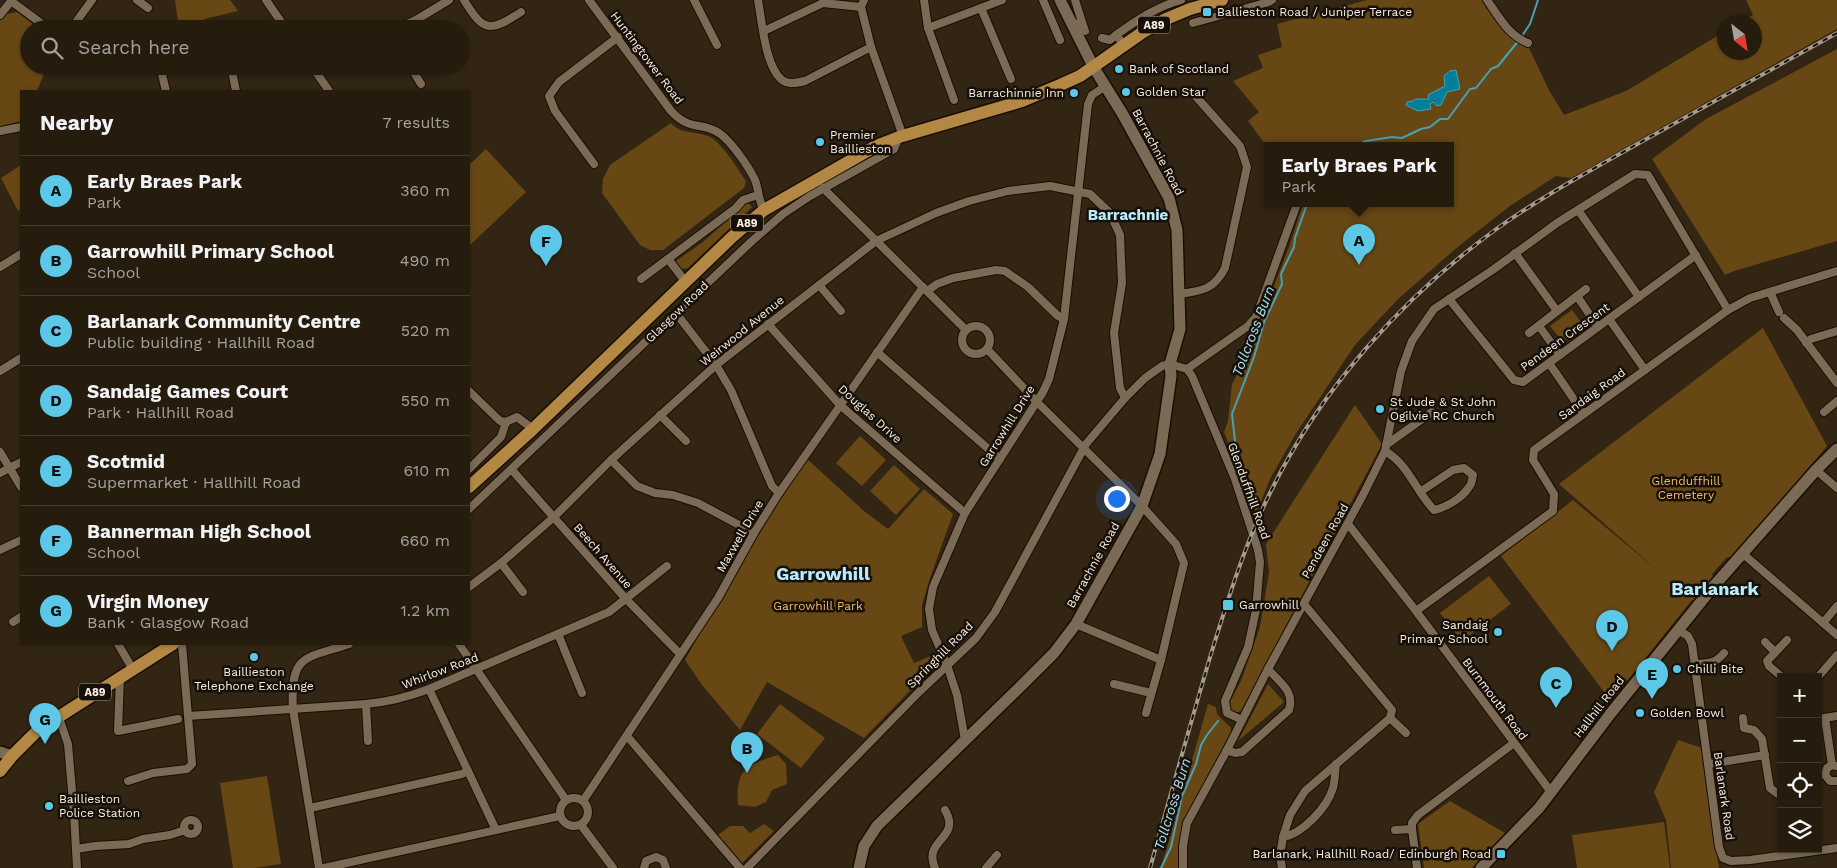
<!DOCTYPE html>
<html lang="en">
<head>
<meta charset="utf-8">
<style>
	:root { --surface:#261c0e; --page:#32291c; --text:#f1f3f6; --muted:#a4a19e; --line:#423a2e; --accent:#5cc7e7 }
	body { margin:0; font-family:"Work Sans",sans-serif; background:var(--page); color:var(--text) }
	.controls { position:absolute; right:15px; bottom:15px; display:grid; overflow:hidden; border-radius:0px; box-shadow:0 1px 4px #0004 }
	.controls button { width:45px; height:45px; display:grid; place-items:center; padding:0; border:0; border-bottom:1px solid var(--line); background:var(--surface); color:var(--text); font:25px sans-serif }
	.compass { position:absolute; left:1717px; top:15px; width:45px; height:45px; border-radius:50%; background:var(--surface); box-shadow:0 1px 4px #0004; rotate:149deg }
	.you { position:absolute; left:1116px; top:498px; width:18px; height:18px; margin:-12px; border:4px solid #fff; border-radius:50%; background:#1a73e8; box-shadow:0 0 0 8px #1a73e833 }
	.badge { display:grid; place-items:center; width:32px; height:32px; border-radius:50%; background:var(--accent); color:#111; font-size:16px; font-weight:700 }
	.pin { position:absolute; translate:-50% -41px; filter:drop-shadow(0 1px 2px #0008) }
	.pin::after { content:''; position:absolute; top:26px; width:18px; height:15px; background:inherit; clip-path:polygon(0 0,100% 0,50% 100%) }
	.popup { position:absolute; left:1264px; top:142px; width:190px; height:65px; box-sizing:border-box; display:grid; place-content:center; border-radius:0px; background:var(--surface); filter:drop-shadow(0 1px 4px #0005); font-size:16px; white-space:nowrap; color:var(--muted) }
	.popup b { font-size:19px; color:var(--text) }
	.popup::after { content:''; position:absolute; left:50%; top:100%; margin-left:-10px; border:10px solid transparent; border-top-color:var(--surface) }
	.list { margin:0; padding:0; list-style:none }
	h2 { display:flex; justify-content:space-between; align-items:center; height:65px; margin:0; padding:0 20px; font-size:21px }
	h2 small { font-size:16px; font-weight:400; color:var(--muted) }
	.list li { display:grid; grid-template-columns:32px 1fr auto; gap:15px; align-items:center; box-sizing:border-box; height:70px; padding:0 20px; border-top:1px solid var(--line) }
	.list b { display:block; font-size:19px; white-space:nowrap }
	.list p { margin:0; font-size:16px; white-space:nowrap; color:var(--muted) }
	.list em { font-size:16px; font-style:normal; color:var(--muted) }
	.icon { flex:none; width:28px; height:28px; fill:none; stroke:currentColor; stroke-width:2; stroke-linecap:round; stroke-linejoin:round }
	.map { position:relative; flex:none; width:1837px; height:868px; overflow:hidden }
	.search { position:absolute; background:var(--surface); box-shadow:0 1px 4px #0004; left:20px; top:20px; width:450px; height:55px; display:flex; align-items:center; gap:12px; box-sizing:border-box; padding:0 18px; border-radius:28px; color:var(--muted); font-size:19px }
	.panel { position:absolute; background:var(--surface); box-shadow:0 1px 4px #0004; left:20px; top:90px; width:450px; height:555px; border-radius:0px }
	.map>svg:first-child { display:block }
	.green { fill:#674714 }
	.water { fill:#007f9b; stroke:#4ba1b1 }
	.lines { fill:none; stroke-linecap:round; stroke-linejoin:round }
	.stream { stroke:#4ba1b1; stroke-width:2 }
	.street-casing { stroke:#1a0e00; stroke-width:10 }
	.secondary-casing { stroke:#1a0e00; stroke-width:14 }
	.primary-casing { stroke:#1a0e00; stroke-width:15 }
	.street { stroke:#7a6a56; stroke-width:8 }
	.secondary { stroke:#7a6a56; stroke-width:11 }
	.primary { stroke:#b38744; stroke-width:12 }
	.rail-casing { stroke:#a59a8c; stroke-width:4 }
	.rail { stroke:#161008; stroke-width:2; stroke-dasharray:5.5; stroke-linecap:butt }
	.poi-dot { fill:#5cc7e7; stroke:#161008; stroke-width:2 }
	.labels { text-anchor:middle; stroke-width:5; stroke-linejoin:round; paint-order:stroke }
	.shield { fill:#161008; stroke:#b5aca2; stroke-width:1 }
	.shield-label { font-size:11px; font-weight:bold; fill:#f9efe4 }
	.poi-label { font-size:12px; fill:#f9efe4; stroke:#161008; text-anchor:start }
	.street-label { font-size:12px; fill:#f9efe4; stroke:#161008 }
	.park-label { font-size:12px; fill:#f5b862; stroke:#161008 }
	.water-label { font-size:14px; font-style:italic; fill:#aae2f5; stroke:#161008 }
	.quarter-label { font-size:15px; font-weight:bold; fill:#b6ecfe; stroke:#161008 }
	.district-label { font-size:18px; font-weight:bold; fill:#b6ecfe; stroke:#161008 }
</style>
</head>
<body>
<div class="map">
<svg width="1837" height="868" viewBox="0 0 1837 868">
	<rect width="100%" height="100%" fill="#332513"/>
	<!-- green -->
	<g class="green">
		<path d="M175,0H230L238,11L204,19L206,29H179Z"/>
		<path d="M1367,0H1484L1509,36L1529,48L1549,90L1564,115L1626,91L1724,32V52H1754V22H1740L1753,15L1746,0H1837V29L1571,178L1556,176L1510,206L1460,245L1398,299L1355,345L1295,435L1270,479L1256,514L1224,432L1228,421L1232,384L1249,353L1243,342L1257,330L1289,247L1303,204H1450V146H1268V148L1248,121L1259,112L1233,81L1263,68L1258,55L1282,47L1277,24Z"/>
		<path d="M17,12L39,29H29V66H47L37,91H21V121L0,127V21L6,14Z"/>
		<path d="M1837,49V241L1734,271L1725,275L1652,159L1706,119Z"/>
		<path d="M671,123C680,134 695,131 708,136C722,142 737,168 746,181L744,188L663,250H650L640,245L602,193L603,179L610,165Z"/>
		<path d="M486,149L526,192L469,246V165Z"/>
		<path d="M21,165V209L18,211L1,178Z"/>
		<path d="M748,202L752,207L688,268L681,269L676,261L703,242Z"/>
		<path d="M1572,310L1584,326L1563,342L1550,326Z"/>
		<path d="M1763,328L1827,446L1732,558L1727,557L1712,574L1714,579L1694,602L1692,600L1611,701L1501,556L1573,500L1656,569L1559,484Z"/>
		<path d="M1355,405L1382,444L1241,711L1235,713L1230,710L1228,705L1241,681L1260,627L1269,572L1266,544Z"/>
		<path d="M860,436L886,460L862,486L836,463Z"/>
		<path d="M806,458L864,511L888,529L924,489L953,514L930,578L922,605V627L901,636L914,663L931,656L936,664L864,738L767,682L740,730L702,685L685,660L755,535Z"/>
		<path d="M894,465L920,489L896,515L870,491Z"/>
		<path d="M1489,576L1511,604L1462,641L1440,613Z"/>
		<path d="M1268,684L1284,702L1238,741Z"/>
		<path d="M780,704L825,738L801,768L757,734Z"/>
		<path d="M1208,704L1216,707L1217,714L1231,728V734L1184,821L1178,858L1180,868H1161Z"/>
		<path d="M1678,740L1702,748L1719,868H1671L1666,820L1654,792Z"/>
		<path d="M778,755L786,764L787,784L772,790L766,802L755,807L738,805C736,769 745,765 778,755Z"/>
		<path d="M267,776L281,864L254,868H233L220,783Z"/>
		<path d="M1450,801L1505,833L1472,868H1424L1418,824Z"/>
		<path d="M1664,822L1670,868H1577L1572,835Z"/>
		<path d="M764,824L774,831L742,863L718,835L730,826H743L750,833Z"/>
	</g>
	<!-- water -->
	<path class="water" d="M1456,70L1460,89L1447,92L1441,105L1437,106L1433,102L1430,104L1431,109L1418,111L1406,105L1407,102L1413,101L1416,99H1429L1428,95L1445,86L1444,76L1450,71Z"/>
	<g class="lines">
		<!-- stream -->
		<g class="stream">
			<path d="M1522,36L1530,24L1538,0"/>
			<path d="M1344,146L1346,145H1358L1366,141L1392,137L1402,138L1421,129L1430,127L1440,119H1448L1470,89L1476,88L1491,69L1498,66L1519,40"/>
			<path d="M1238,468L1232,414L1254,357L1264,322L1282,284L1281,274L1294,247L1295,238L1307,204"/>
			<path d="M1161,868L1171,847L1182,796L1196,764L1201,745L1207,735L1218,721"/>
		</g>
		<defs>
			<g id="street">
				<path d="M137,0L148,8"/>
				<path d="M266,0L286,29"/>
				<path d="M464,0C484,33 490,32 521,12"/>
				<path d="M589,0L671,111C691,132 700,121 719,133C731,141 749,167 755,180C759,190 758,200 764,210"/>
				<path d="M694,0L717,45"/>
				<path d="M758,0C762,21 765,66 782,80C788,85 797,83 805,81L871,47"/>
				<path d="M864,0L861,7L871,47L903,136"/>
				<path d="M924,0L928,28L954,100"/>
				<path d="M1043,0L1060,40"/>
				<path d="M1487,0C1499,17 1508,35 1528,43"/>
				<path d="M11,1L49,29"/>
				<path d="M981,8L1011,79"/>
				<path d="M0,15L12,0"/>
				<path d="M1082,22L1085,31"/>
				<path d="M1193,23L1269,2L1272,0"/>
				<path d="M1073,25L1082,22L1075,0"/>
				<path d="M928,28L1002,0"/>
				<path d="M71,29L92,0"/>
				<path d="M396,29L416,20L449,0"/>
				<path d="M764,31L823,3L861,7"/>
				<path d="M1102,38L1110,40L1116,35"/>
				<path d="M1124,45L1116,35C1137,20 1156,7 1181,0"/>
				<path d="M113,66L118,68L133,66"/>
				<path d="M160,66L166,91"/>
				<path d="M231,66L236,91"/>
				<path d="M312,66L329,91"/>
				<path d="M410,66L421,84"/>
				<path d="M0,131L21,127"/>
				<path d="M594,164L555,111L549,96L559,82L618,37"/>
				<path d="M823,188L966,330"/>
				<path d="M1578,210L1639,297"/>
				<path d="M1515,253L1557,311"/>
				<path d="M668,259L685,281"/>
				<path d="M0,267L21,254"/>
				<path d="M641,279L736,208L743,200L758,195"/>
				<path d="M819,285L841,311"/>
				<path d="M927,291L937,284L953,278L996,270L1005,271L1028,287L1058,316L1064,319"/>
				<path d="M1770,292L1779,312"/>
				<path d="M1179,294C1201,291 1214,290 1225,268L1247,167L1240,146L1191,91"/>
				<path d="M1577,296L1598,327"/>
				<path d="M1449,299L1514,380L1523,382L1696,255"/>
				<path d="M1728,310L1750,298L1837,271"/>
				<path d="M676,313L716,365L731,390L772,486L779,493"/>
				<path d="M1784,318L1797,330L1837,383"/>
				<path d="M1609,319L1645,370"/>
				<path d="M768,324L840,405L965,513"/>
				<circle cx="976" cy="340" r="14"/>
				<path d="M1539,326L1560,355"/>
				<path d="M1529,333L1586,289"/>
				<path d="M1806,343L1811,339L1837,331"/>
				<path d="M987,349L1036,401L1142,506L1176,544L1184,563L1161,660L1076,624"/>
				<path d="M877,352L1000,459"/>
				<path d="M1549,363L1584,414"/>
				<path d="M1187,369L1248,326L1256,317L1297,204"/>
				<path d="M0,371L21,358"/>
				<path d="M469,391L500,421L506,422L517,417L533,429"/>
				<path d="M1824,412L1837,401"/>
				<path d="M660,415L686,441"/>
				<path d="M1386,445L1432,412"/>
				<path d="M1385,451C1409,465 1415,490 1434,510C1447,507 1462,498 1469,487C1472,484 1472,479 1473,475L1464,468L1453,470L1420,492"/>
				<path d="M0,452L21,487"/>
				<path d="M611,460L637,486L655,493L673,495L698,503L754,533"/>
				<path d="M469,469L501,437L506,422"/>
				<path d="M512,470L626,599L680,654"/>
				<path d="M1816,470L1837,488"/>
				<path d="M0,473L21,462"/>
				<path d="M469,509L752,241L783,214L810,196L894,149L899,137"/>
				<path d="M1348,524L1416,611L1551,792"/>
				<path d="M0,550L21,540"/>
				<path d="M1742,553L1837,635"/>
				<path d="M501,563L523,592"/>
				<path d="M469,587L501,563L554,517L611,460L716,365L876,241L936,213L969,201L1008,191L1050,186L1090,194L1110,213L1120,235L1122,283L1114,333L1120,388L1125,398"/>
				<path d="M13,622L21,617"/>
				<path d="M1823,623L1837,606"/>
				<path d="M1678,630L1688,636L1692,644L1719,847L1723,858L1731,861L1750,860L1837,848"/>
				<path d="M558,634L582,693"/>
				<path d="M1765,642L1775,652"/>
				<path d="M118,644L132,668"/>
				<path d="M459,644L566,800"/>
				<path d="M1695,664C1709,663 1715,664 1724,653"/>
				<path d="M120,676L118,731L178,719"/>
				<path d="M1782,677L1769,666L1767,661L1787,640"/>
				<path d="M1818,677L1837,655"/>
				<path d="M1114,684L1151,693"/>
				<path d="M429,689L496,830"/>
				<path d="M366,704L368,741"/>
				<path d="M1146,713L1161,660"/>
				<path d="M58,715L68,744L74,814L77,868"/>
				<path d="M188,716L366,704C388,702 408,697 429,689L609,612L667,566"/>
				<path d="M1390,718L1406,733"/>
				<path d="M1743,718L1744,728L1754,730L1762,739L1770,788L1778,794"/>
				<path d="M1825,718L1832,765"/>
				<path d="M1818,719L1837,716"/>
				<path d="M627,736L740,868"/>
				<path d="M965,740L957,695L947,665L932,630L929,609L933,587L965,513L1043,392L1049,379L1064,319L1088,104L1092,95L1106,86"/>
				<path d="M1227,750L1235,753L1242,752L1289,710C1295,691 1280,683 1268,669"/>
				<path d="M1709,764L1765,755"/>
				<path d="M1836,766L1832,765L1827,768L1825,775L1830,781H1837"/>
				<path d="M128,781L153,773L187,769L192,764L182,644"/>
				<circle cx="574" cy="812" r="14"/>
				<path d="M583,801L718,598L754,533L779,493L923,287"/>
				<path d="M310,808L462,774L468,771"/>
				<circle cx="191" cy="827" r="7"/>
				<path d="M581,825L613,868"/>
				<path d="M1395,830L1412,829"/>
				<path d="M1283,837C1302,834 1327,808 1333,788C1335,781 1335,772 1336,764"/>
				<path d="M76,849L95,846L129,844L143,839L170,835L185,830"/>
				<path d="M319,868L293,709C290,653 305,659 349,644"/>
				<path d="M324,868L560,816"/>
				<path d="M644,868L646,861L656,857L663,860L666,868"/>
				<path d="M747,868L919,692L976,638L995,612L1086,444L1125,398L1145,378L1162,366L1170,364L1187,369L1192,376L1235,479L1258,550L1260,562L1256,610L1248,647L1225,701L1227,713L1242,720"/>
				<path d="M935,868C922,839 962,839 945,810"/>
				<path d="M986,868L997,855"/>
				<path d="M1183,868V846L1187,823L1227,750L1268,669L1363,495L1385,451L1401,371L1412,341L1434,309L1494,269L1557,223L1635,174L1648,175L1728,310L1534,450L1533,460L1554,494L1553,511L1416,611"/>
				<path d="M1282,868L1280,855L1283,837L1290,815L1305,791L1390,718L1392,710L1304,604"/>
				<path d="M1417,868L1412,829V823L1418,815L1514,743"/>
			</g>
			<g id="secondary">
				<path d="M0,752L12,756"/>
				<path d="M859,868L864,846L877,826L1025,682L1054,653L1076,624L1142,506L1160,454L1171,376L1170,364L1180,329L1177,230L1169,198L1122,113L1094,68L1060,0"/>
				<path d="M1481,868L1539,808L1611,713L1713,587L1816,470L1837,449"/>
			</g>
			<g id="primary">
				<path d="M469,487L533,429L732,237L764,210L876,146L899,137L1022,101L1060,85L1080,76L1143,32L1166,19L1190,9L1222,0"/>
				<path d="M0,771L12,756L38,730L173,644"/>
			</g>
		</defs>
		<!-- street casing -->
		<use href="#street" class="street-casing"/>
		<!-- secondary casing -->
		<use href="#secondary" class="secondary-casing"/>
		<!-- primary casing -->
		<use href="#primary" class="primary-casing"/>
		<!-- street -->
		<use href="#street" class="street"/>
		<!-- secondary -->
		<use href="#secondary" class="secondary"/>
		<!-- primary -->
		<use href="#primary" class="primary"/>
		<defs>
			<path id="rail" d="M1150,868C1170,797 1190,725 1211,654C1228,599 1245,544 1270,493C1321,388 1402,298 1495,230C1538,199 1586,173 1632,147C1700,109 1769,71 1837,33"/>
		</defs>
		<!-- rail casing -->
		<use href="#rail" class="rail-casing"/>
		<!-- rail -->
		<use href="#rail" class="rail"/>
	</g>
	<!-- markers -->
	<g class="poi-dot">
		<rect x="1202" y="7" width="10" height="10" rx="2.5"/>
		<circle cx="1119" cy="69" r="5"/>
		<circle cx="1126" cy="92" r="5"/>
		<circle cx="1074" cy="93" r="5"/>
		<circle cx="820" cy="142" r="5"/>
		<circle cx="1380" cy="409" r="5"/>
		<rect x="1222" y="599" width="12" height="12" rx="2.5"/>
		<circle cx="1498" cy="632" r="5"/>
		<circle cx="254" cy="657" r="5"/>
		<circle cx="1677" cy="669" r="5"/>
		<circle cx="1640" cy="713" r="5"/>
		<circle cx="49" cy="806" r="5"/>
		<rect x="1496" y="849" width="10" height="10" rx="2.5"/>
	</g>
	<g class="labels">
		<!-- shield labels -->
		<g class="shield">
			<rect x="1138" y="16.5" width="32" height="17" rx="4"/>
			<rect x="731" y="214.5" width="32" height="17" rx="4"/>
			<rect x="79" y="683.5" width="32" height="17" rx="4"/>
		</g>
		<g class="shield-label">
			<text x="1154" y="29">A89</text>
			<text x="747" y="227">A89</text>
			<text x="95" y="696">A89</text>
		</g>
		<!-- poi labels -->
		<g class="poi-label">
			<text x="1217" y="16">Ballieston Road / Juniper Terrace</text>
			<text x="1129" y="73">Bank of Scotland</text>
			<text x="1136" y="96">Golden Star</text>
			<text x="1064" y="97" text-anchor="end">Barrachinnie Inn</text>
			<text x="830" y="139">Premier<tspan x="830" dy="14">Baillieston</tspan></text>
			<text x="1390" y="406">St Jude &amp; St John<tspan x="1390" dy="14">Ogilvie RC Church</tspan></text>
			<text x="1239" y="609">Garrowhill</text>
			<text x="1488" y="629" text-anchor="end">Sandaig<tspan x="1488" dy="14">Primary School</tspan></text>
			<text x="1687" y="673">Chilli Bite</text>
			<text x="254" y="676" text-anchor="middle">Baillieston<tspan x="254" dy="14">Telephone Exchange</tspan></text>
			<text x="1650" y="717">Golden Bowl</text>
			<text x="59" y="803">Baillieston<tspan x="59" dy="14">Police Station</tspan></text>
			<text x="1491" y="858" text-anchor="end">Barlanark, Hallhill Road/ Edinburgh Road</text>
		</g>
		<!-- street labels -->
		<g class="street-label">
			<text transform="translate(647 58) rotate(53)" y="4">Huntingtower Road</text>
			<text transform="translate(1158 152) rotate(62)" y="4">Barrachnie Road</text>
			<text transform="translate(677 312) rotate(-44)" y="4">Glasgow Road</text>
			<text transform="translate(742 331) rotate(-39)" y="4">Weirwood Avenue</text>
			<text transform="translate(1565 337) rotate(-36)" y="4">Pendeen Crescent</text>
			<text transform="translate(1592 394) rotate(-36)" y="4">Sandaig Road</text>
			<text transform="translate(870 414) rotate(42)" y="4">Douglas Drive</text>
			<text transform="translate(1007 426) rotate(-58)" y="4">Garrowhill Drive</text>
			<text transform="translate(1249 491) rotate(70)" y="4">Glenduffhill Road</text>
			<text transform="translate(740 536) rotate(-60)" y="4">Maxwell Drive</text>
			<text transform="translate(1325 541) rotate(-61)" y="4">Pendeen Road</text>
			<text transform="translate(603 556) rotate(49)" y="4">Beech Avenue</text>
			<text transform="translate(1093 565) rotate(-61)" y="4">Barrachnie Road</text>
			<text transform="translate(940 655) rotate(-45)" y="4">Springhill Road</text>
			<text transform="translate(440 671) rotate(-21)" y="4">Whirlow Road</text>
			<text transform="translate(1495 699) rotate(53)" y="4">Burnmouth Road</text>
			<text transform="translate(1599 707) rotate(-52)" y="4">Hallhill Road</text>
			<text transform="translate(1724 796) rotate(82)" y="4">Barlanark Road</text>
		</g>
		<!-- park labels -->
		<g class="park-label">
			<text x="1686" y="485">Glenduffhill<tspan x="1686" dy="14">Cemetery</tspan></text>
			<text x="818" y="610">Garrowhill Park</text>
		</g>
		<!-- water labels -->
		<g class="water-label">
			<text transform="translate(1253 331) rotate(-69)" y="5">Tollcross Burn</text>
			<text transform="translate(1172 804) rotate(-73)" y="5">Tollcross Burn</text>
		</g>
		<!-- quarter labels -->
		<g class="quarter-label">
			<text x="1128" y="220">Barrachnie</text>
		</g>
		<!-- district labels -->
		<g class="district-label">
			<text x="823" y="580">Garrowhill</text>
			<text x="1715" y="595">Barlanark</text>
		</g>
	</g>
</svg>
<div class="controls">
<button>+</button>
<button>−</button>
<button><svg class="icon" aria-label="locate" viewBox="0 0 24 24"><circle cx="12" cy="12" r="6"/><path d="M12 2v4M12 18v4M2 12h4M18 12h4"/></svg></button>
<button><svg class="icon" aria-label="layers" viewBox="0 0 24 24"><path d="M12 4l9 5-9 5-9-5zM3 14l9 5 9-5"/></svg></button>
</div>
<svg class="compass" viewBox="-18 -18 36 36"><path d="M0-13l5 13h-10z" fill="#e53935"/><path d="M0 13l5-13h-10z" fill="#a4a19e"/></svg>
<div class="you"></div>
<div class="pin badge" style="left:1359px;top:265px">A</div>
<div class="popup"><b>Early Braes Park</b>Park</div>
<div class="pin badge" style="left:747px;top:773px">B</div>
<div class="pin badge" style="left:1556px;top:708px">C</div>
<div class="pin badge" style="left:1612px;top:651px">D</div>
<div class="pin badge" style="left:1652px;top:699px">E</div>
<div class="pin badge" style="left:546px;top:266px">F</div>
<div class="pin badge" style="left:45px;top:744px">G</div>
<div class="search"><svg class="icon" aria-label="search" viewBox="0 0 24 24"><circle cx="10" cy="10" r="6"/><path d="M15 15l6 6"/></svg>Search here</div>
<section class="panel">
<h2>Nearby<small>7 results</small></h2>
<ul class="list">
<li><span class="badge">A</span><div><b>Early Braes Park</b><p>Park</p></div><em>360 m</em></li>
<li><span class="badge">B</span><div><b>Garrowhill Primary School</b><p>School</p></div><em>490 m</em></li>
<li><span class="badge">C</span><div><b>Barlanark Community Centre</b><p>Public building · Hallhill Road</p></div><em>520 m</em></li>
<li><span class="badge">D</span><div><b>Sandaig Games Court</b><p>Park · Hallhill Road</p></div><em>550 m</em></li>
<li><span class="badge">E</span><div><b>Scotmid</b><p>Supermarket · Hallhill Road</p></div><em>610 m</em></li>
<li><span class="badge">F</span><div><b>Bannerman High School</b><p>School</p></div><em>660 m</em></li>
<li><span class="badge">G</span><div><b>Virgin Money</b><p>Bank · Glasgow Road</p></div><em>1.2 km</em></li>
</ul>
</section>
</div>
</body>
</html>
